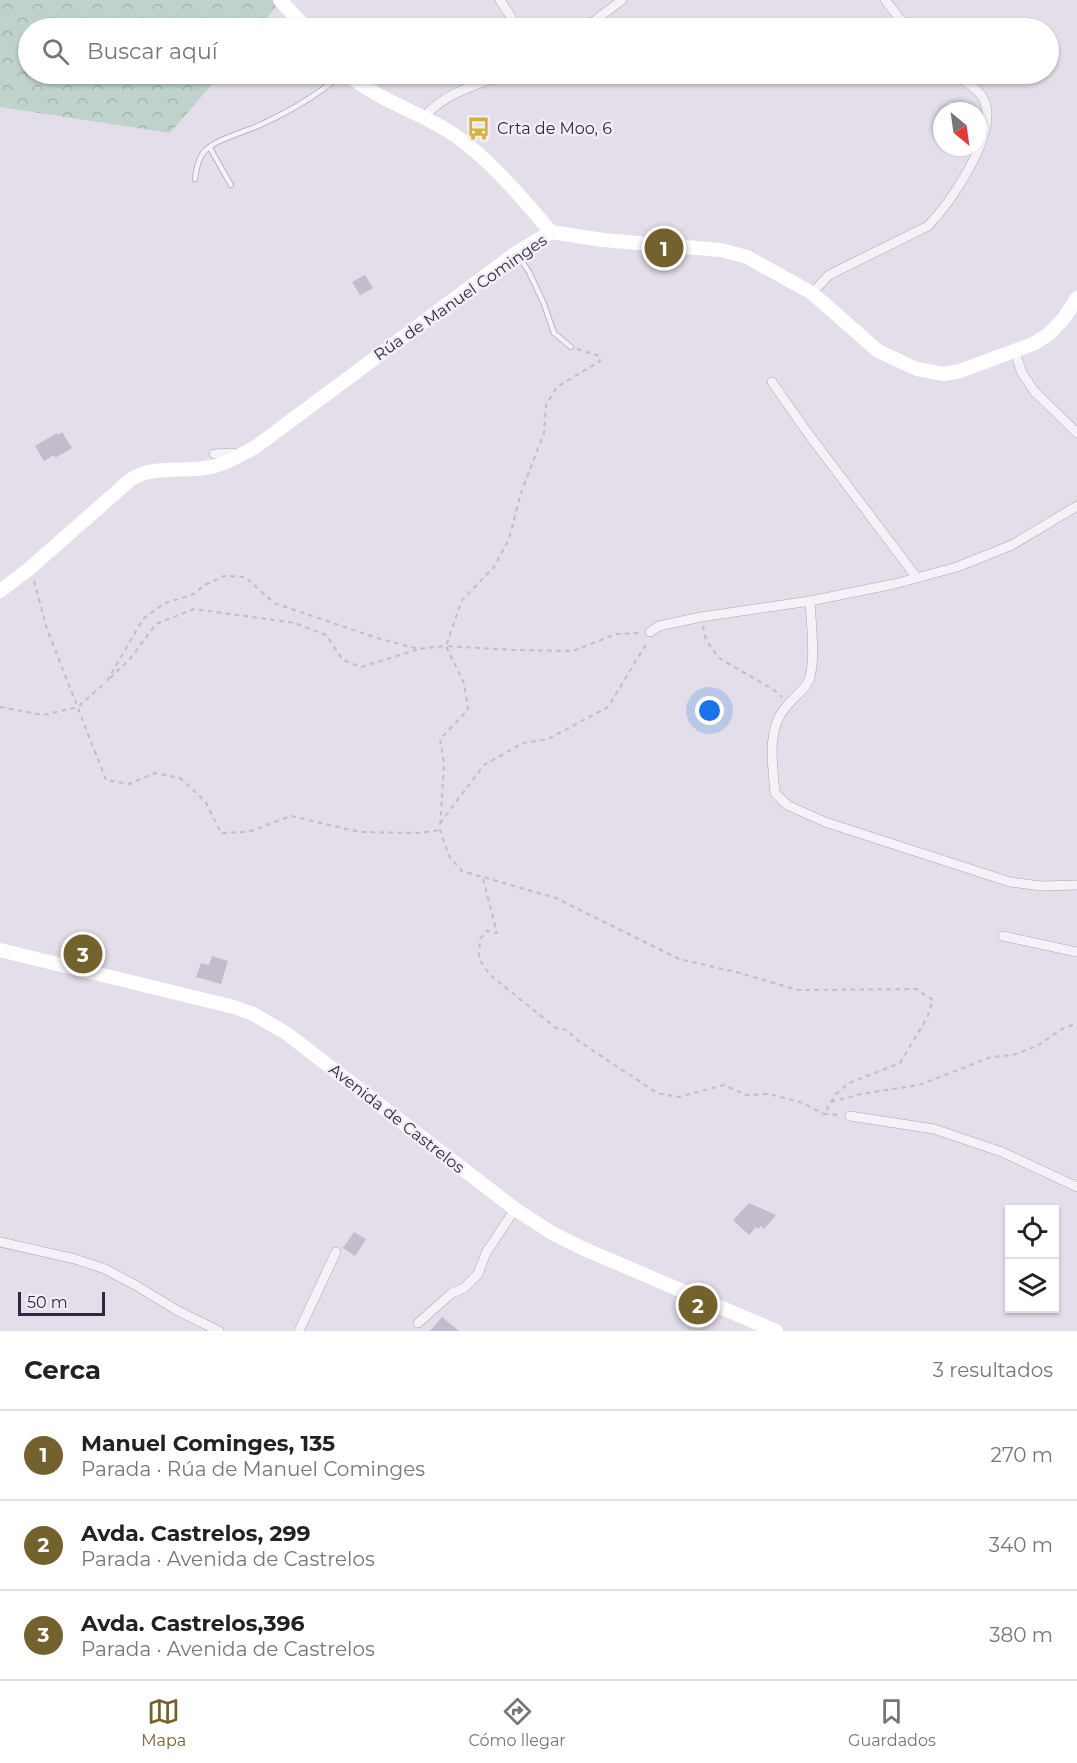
<!DOCTYPE html>
<html lang="es">
<head>
<meta charset="utf-8">
<style>
	:root { --surface:#fff; --page:#f6f6f6; --text:#222; --muted:#767676; --line:#e0e0e0; --accent:#73622d }
	body { margin:0; font-family:Montserrat,sans-serif; background:var(--page); color:var(--text) }
	.controls { position:absolute; right:18px; bottom:18px; display:grid; overflow:hidden; border-radius:0px; box-shadow:0 2px 4px #0004 }
	.controls button { width:54px; height:54px; display:grid; place-items:center; padding:0; border:0; border-bottom:2px solid var(--line); background:var(--surface); color:var(--text); font:30px sans-serif }
	.compass { position:absolute; left:933px; top:102px; width:54px; height:54px; border-radius:50%; background:var(--surface); box-shadow:0 2px 4px #0004; rotate:151deg }
	.scale { position:absolute; left:18px; bottom:15px; width:87px; box-sizing:border-box; padding-left:6px; border:3px solid #342640; border-top:0; font-size:16px; line-height:21px; white-space:nowrap; color:#342640; -webkit-text-stroke:4px #f2eef6; paint-order:stroke }
	.you { position:absolute; left:710px; top:711px; width:21px; height:21px; margin:-15px; border:4px solid #fff; border-radius:50%; background:#1a73e8; box-shadow:0 0 0 9px #1a73e833 }
	.badge { display:grid; place-items:center; width:39px; height:39px; border-radius:50%; background:var(--accent); color:#fff; font-size:20px; font-weight:700 }
	.pin { position:absolute; translate:-50% -50%; border:3px solid #fff; box-shadow:0 2px 6px #0006 }
	.list { margin:0; padding:0; list-style:none }
	h2 { display:flex; justify-content:space-between; align-items:center; height:78px; margin:0; padding:0 24px; font-size:26px }
	h2 small { font-size:20px; font-weight:400; color:var(--muted) }
	.list li { display:grid; grid-template-columns:39px 1fr auto; gap:18px; align-items:center; box-sizing:border-box; height:90px; padding:0 24px; border-top:2px solid var(--line) }
	.list b { display:block; font-size:22px; white-space:nowrap }
	.list p { margin:0; font-size:20px; white-space:nowrap; color:var(--muted) }
	.list em { font-size:20px; font-style:normal; color:var(--muted) }
	.icon { flex:none; width:33px; height:33px; fill:none; stroke:currentColor; stroke-width:2; stroke-linecap:round; stroke-linejoin:round }
	.map { position:relative; flex:none; width:1077px; height:1331px; overflow:hidden }
	.search { position:absolute; background:var(--surface); box-shadow:0 2px 4px #0004; left:18px; right:18px; top:18px; height:66px; display:flex; align-items:center; gap:15px; box-sizing:border-box; padding:0 21px; border-radius:33px; color:var(--muted); font-size:22px }
	.sheet { height:348px; background:var(--surface) }
	nav { display:flex; justify-content:space-around; align-items:center; box-sizing:border-box; height:84px; border-top:2px solid var(--line); background:var(--surface); font-size:16px; color:var(--muted) }
	nav a { display:grid; justify-items:center; gap:3px }
	nav .on { color:var(--accent) }
	.map>svg:first-child { display:block }
	.forest { fill:url(#forest-crowns) }
	.building { fill:#c4bbcc }
	.lines { fill:none; stroke-linecap:round; stroke-linejoin:round }
	.lane-casing { stroke:#aea7b6; stroke-width:6 }
	.street-casing { stroke:#aea7b6; stroke-width:10 }
	.path { stroke:#c2bcc7; stroke-width:2; stroke-dasharray:4.5 4.5; stroke-linecap:butt }
	.lane { stroke:#f4f1f7; stroke-width:4.5 }
	.street { stroke:#f4f1f7; stroke-width:9 }
	.secondary { stroke:#fff; stroke-width:14 }
	.labels { text-anchor:middle; stroke-width:5; stroke-linejoin:round; paint-order:stroke }
	.poi-label { font-size:16px; fill:#342640; stroke:#f2eef6; text-anchor:start }
	.street-label { font-size:16px; fill:#342640; stroke:#f2eef6 }
</style>
</head>
<body>
<div class="map">
<svg width="1077" height="1331" viewBox="0 0 1077 1331">
	<defs>
		<pattern id="forest-crowns" width="20" height="18" patternUnits="userSpaceOnUse" patternTransform="scale(1.5)"><rect width="20" height="18" fill="#bfd3cc"/><path d="M2 6a3 3 0 1 1 6 0M12 15a3 3 0 1 1 6 0" fill="none" stroke="#a5b5b0"/></pattern>
	</defs>
	<rect width="100%" height="100%" fill="#e3dee9"/>
	<!-- forest -->
	<path class="forest" d="M0,0H282L258,28H28V74H221L170,133L0,107Z"/>
	<!-- building -->
	<g class="building">
		<path d="M365,275L373,288L360,295L352,282Z"/>
		<path d="M62,432L72,448L55,458L54,455L44,461L35,446L57,433L58,435Z"/>
		<path d="M212,956L228,961L221,984L196,977L201,963L209,965Z"/>
		<path d="M749,1203L776,1215L764,1229L761,1226L758,1229L756,1227L749,1235L733,1220Z"/>
		<path d="M354,1232L366,1239L355,1256L343,1248Z"/>
		<path d="M442,1317L459,1331H430Z"/>
	</g>
	<g class="lines">
		<defs>
			<g id="lane">
				<path d="M210,148L231,185"/>
				<path d="M195,179C196,170 198,160 203,153C214,139 246,132 262,124C290,111 319,95 341,74"/>
				<path d="M518,255L529,272L544,304L554,333L571,347"/>
			</g>
			<g id="street">
				<path d="M500,0L518,28"/>
				<path d="M885,0L907,28"/>
				<path d="M585,28L622,0"/>
				<path d="M424,117C444,93 478,84 507,74"/>
				<path d="M812,293L829,275L928,226C950,203 994,140 986,106C983,91 966,82 954,74"/>
				<path d="M1015,352L1022,373L1034,391L1077,433"/>
				<path d="M772,382L807,432L917,578"/>
				<path d="M214,454L233,453L236,458"/>
				<path d="M810,601C811,624 816,659 809,680C805,690 792,699 785,708C766,731 773,766 775,793L787,805L825,822L1010,882L1041,886L1077,885"/>
				<path d="M650,632L659,626L701,617L810,601L894,584L957,567L1012,545L1077,506"/>
				<path d="M1003,936L1077,952"/>
				<path d="M850,1116L934,1129L1002,1152L1077,1187"/>
				<path d="M0,1242L75,1259L105,1269L137,1286L178,1311L219,1331"/>
				<path d="M418,1323L452,1293L464,1288L478,1274L486,1253L515,1209"/>
				<path d="M299,1331L336,1252"/>
			</g>
		</defs>
		<!-- lane casing -->
		<use href="#lane" class="lane-casing"/>
		<!-- street casing -->
		<use href="#street" class="street-casing"/>
		<!-- path -->
		<g class="path">
			<path d="M577,349L600,356V361L557,387L546,405L544,433L521,493L509,539L494,567L462,600L446,646L514,650L573,651L616,634L641,633"/>
			<path d="M34,581L47,629L106,780L129,784L155,773L180,778L205,801L221,833L248,832L291,816L360,832L419,833L440,830"/>
			<path d="M703,626L706,640L719,658L774,690L782,697"/>
			<path d="M110,678L130,659L156,624L194,609L295,623L326,635L343,660L361,667L419,649"/>
			<path d="M107,681L143,619L165,603L192,595L205,585L224,576L245,577L274,603L380,639L419,649L446,646L464,683L468,710L440,739L444,764L440,830L449,856L462,871L556,898L679,959L736,972L798,990L916,989L933,1000L927,1018L900,1063L849,1083L835,1095L824,1114L841,1115"/>
			<path d="M0,707L43,715L78,707L106,682"/>
			<path d="M440,823L484,765L523,743L548,739L608,707L648,641"/>
			<path d="M483,879L497,933L487,931L480,939L479,959L490,975L556,1028L567,1030L577,1040L657,1093L678,1097L724,1085L746,1095L769,1094L803,1103L824,1114"/>
			<path d="M831,1102L861,1094L919,1085L991,1057L1013,1055L1037,1046L1062,1029L1077,1023"/>
		</g>
		<!-- lane -->
		<use href="#lane" class="lane"/>
		<!-- street -->
		<use href="#street" class="street"/>
		<!-- secondary -->
		<g class="secondary">
			<path d="M280,0L306,28"/>
			<path d="M348,74C379,102 422,112 456,136C489,159 525,201 551,232"/>
			<path d="M0,591L29,569L130,480C156,463 186,474 215,466C230,462 244,453 257,446L516,253L551,232L603,240L721,250L747,257L812,293L878,351L917,369L944,374L960,371L1033,344L1049,334L1064,318L1077,298"/>
			<path d="M0,950L234,1007L253,1014L286,1033L515,1209L552,1233L582,1248L776,1331"/>
		</g>
	</g>
	<!-- icons -->
	<defs>
		<symbol id="bus-bare" viewBox="-9 -9 18 18"><path d="M-5-6H5V4H4V6H2V4H-2V6H-4V4H-5ZM-3.5-4V0h7V-4ZM-3.5 1.2v1.5H-2V1.2ZM2 1.2v1.5H3.5V1.2Z" fill="#d6b03b" stroke="#f2eef6" stroke-width="2.5" paint-order="stroke"/></symbol>
	</defs>
	<g fill-rule="evenodd">
		<use href="#bus-bare" x="462" y="112" width="33" height="33"/>
	</g>
	<g class="labels">
		<!-- poi labels -->
		<g class="poi-label">
			<text x="497" y="134">Crta de Moo, 6</text>
		</g>
		<!-- street labels -->
		<g class="street-label">
			<text transform="translate(460 297) rotate(-35)" y="6">Rúa de Manuel Cominges</text>
			<text transform="translate(397 1118) rotate(38)" y="6">Avenida de Castrelos</text>
		</g>
	</g>
</svg>
<div class="controls">
<button><svg class="icon" aria-label="locate" viewBox="0 0 24 24"><circle cx="12" cy="12" r="6"/><path d="M12 2v4M12 18v4M2 12h4M18 12h4"/></svg></button>
<button><svg class="icon" aria-label="layers" viewBox="0 0 24 24"><path d="M12 4l9 5-9 5-9-5zM3 14l9 5 9-5"/></svg></button>
</div>
<svg class="compass" viewBox="-18 -18 36 36"><path d="M0-13l5 13h-10z" fill="#e53935"/><path d="M0 13l5-13h-10z" fill="#767676"/></svg>
<div class="scale">50 m</div>
<div class="you"></div>
<div class="pin badge" style="left:664px;top:248px">1</div>
<div class="pin badge" style="left:698px;top:1305px">2</div>
<div class="pin badge" style="left:83px;top:954px">3</div>
<div class="search"><svg class="icon" aria-label="search" viewBox="0 0 24 24"><circle cx="10" cy="10" r="6"/><path d="M15 15l6 6"/></svg>Buscar aquí</div>
</div>
<section class="sheet">
<h2>Cerca<small>3 resultados</small></h2>
<ul class="list">
<li><span class="badge">1</span><div><b>Manuel Cominges, 135</b><p>Parada · Rúa de Manuel Cominges</p></div><em>270 m</em></li>
<li><span class="badge">2</span><div><b>Avda. Castrelos, 299</b><p>Parada · Avenida de Castrelos</p></div><em>340 m</em></li>
<li><span class="badge">3</span><div><b>Avda. Castrelos,396</b><p>Parada · Avenida de Castrelos</p></div><em>380 m</em></li>
</ul>
</section>
<nav>
<a class="on"><svg class="icon" aria-label="map" viewBox="0 0 24 24"><path d="M3 6l6-2 6 2 6-2v14l-6 2-6-2-6 2zM9 4v14M15 6v14"/></svg>Mapa</a>
<a><svg class="icon" aria-label="directions" viewBox="0 0 24 24"><path d="M12 3l9 9-9 9-9-9zM9 14v-3h6M13 9l2 2-2 2"/></svg>Cómo llegar</a>
<a><svg class="icon" aria-label="saved" viewBox="0 0 24 24"><path d="M7 4h10v16l-5-4-5 4z"/></svg>Guardados</a>
</nav>
</body>
</html>
